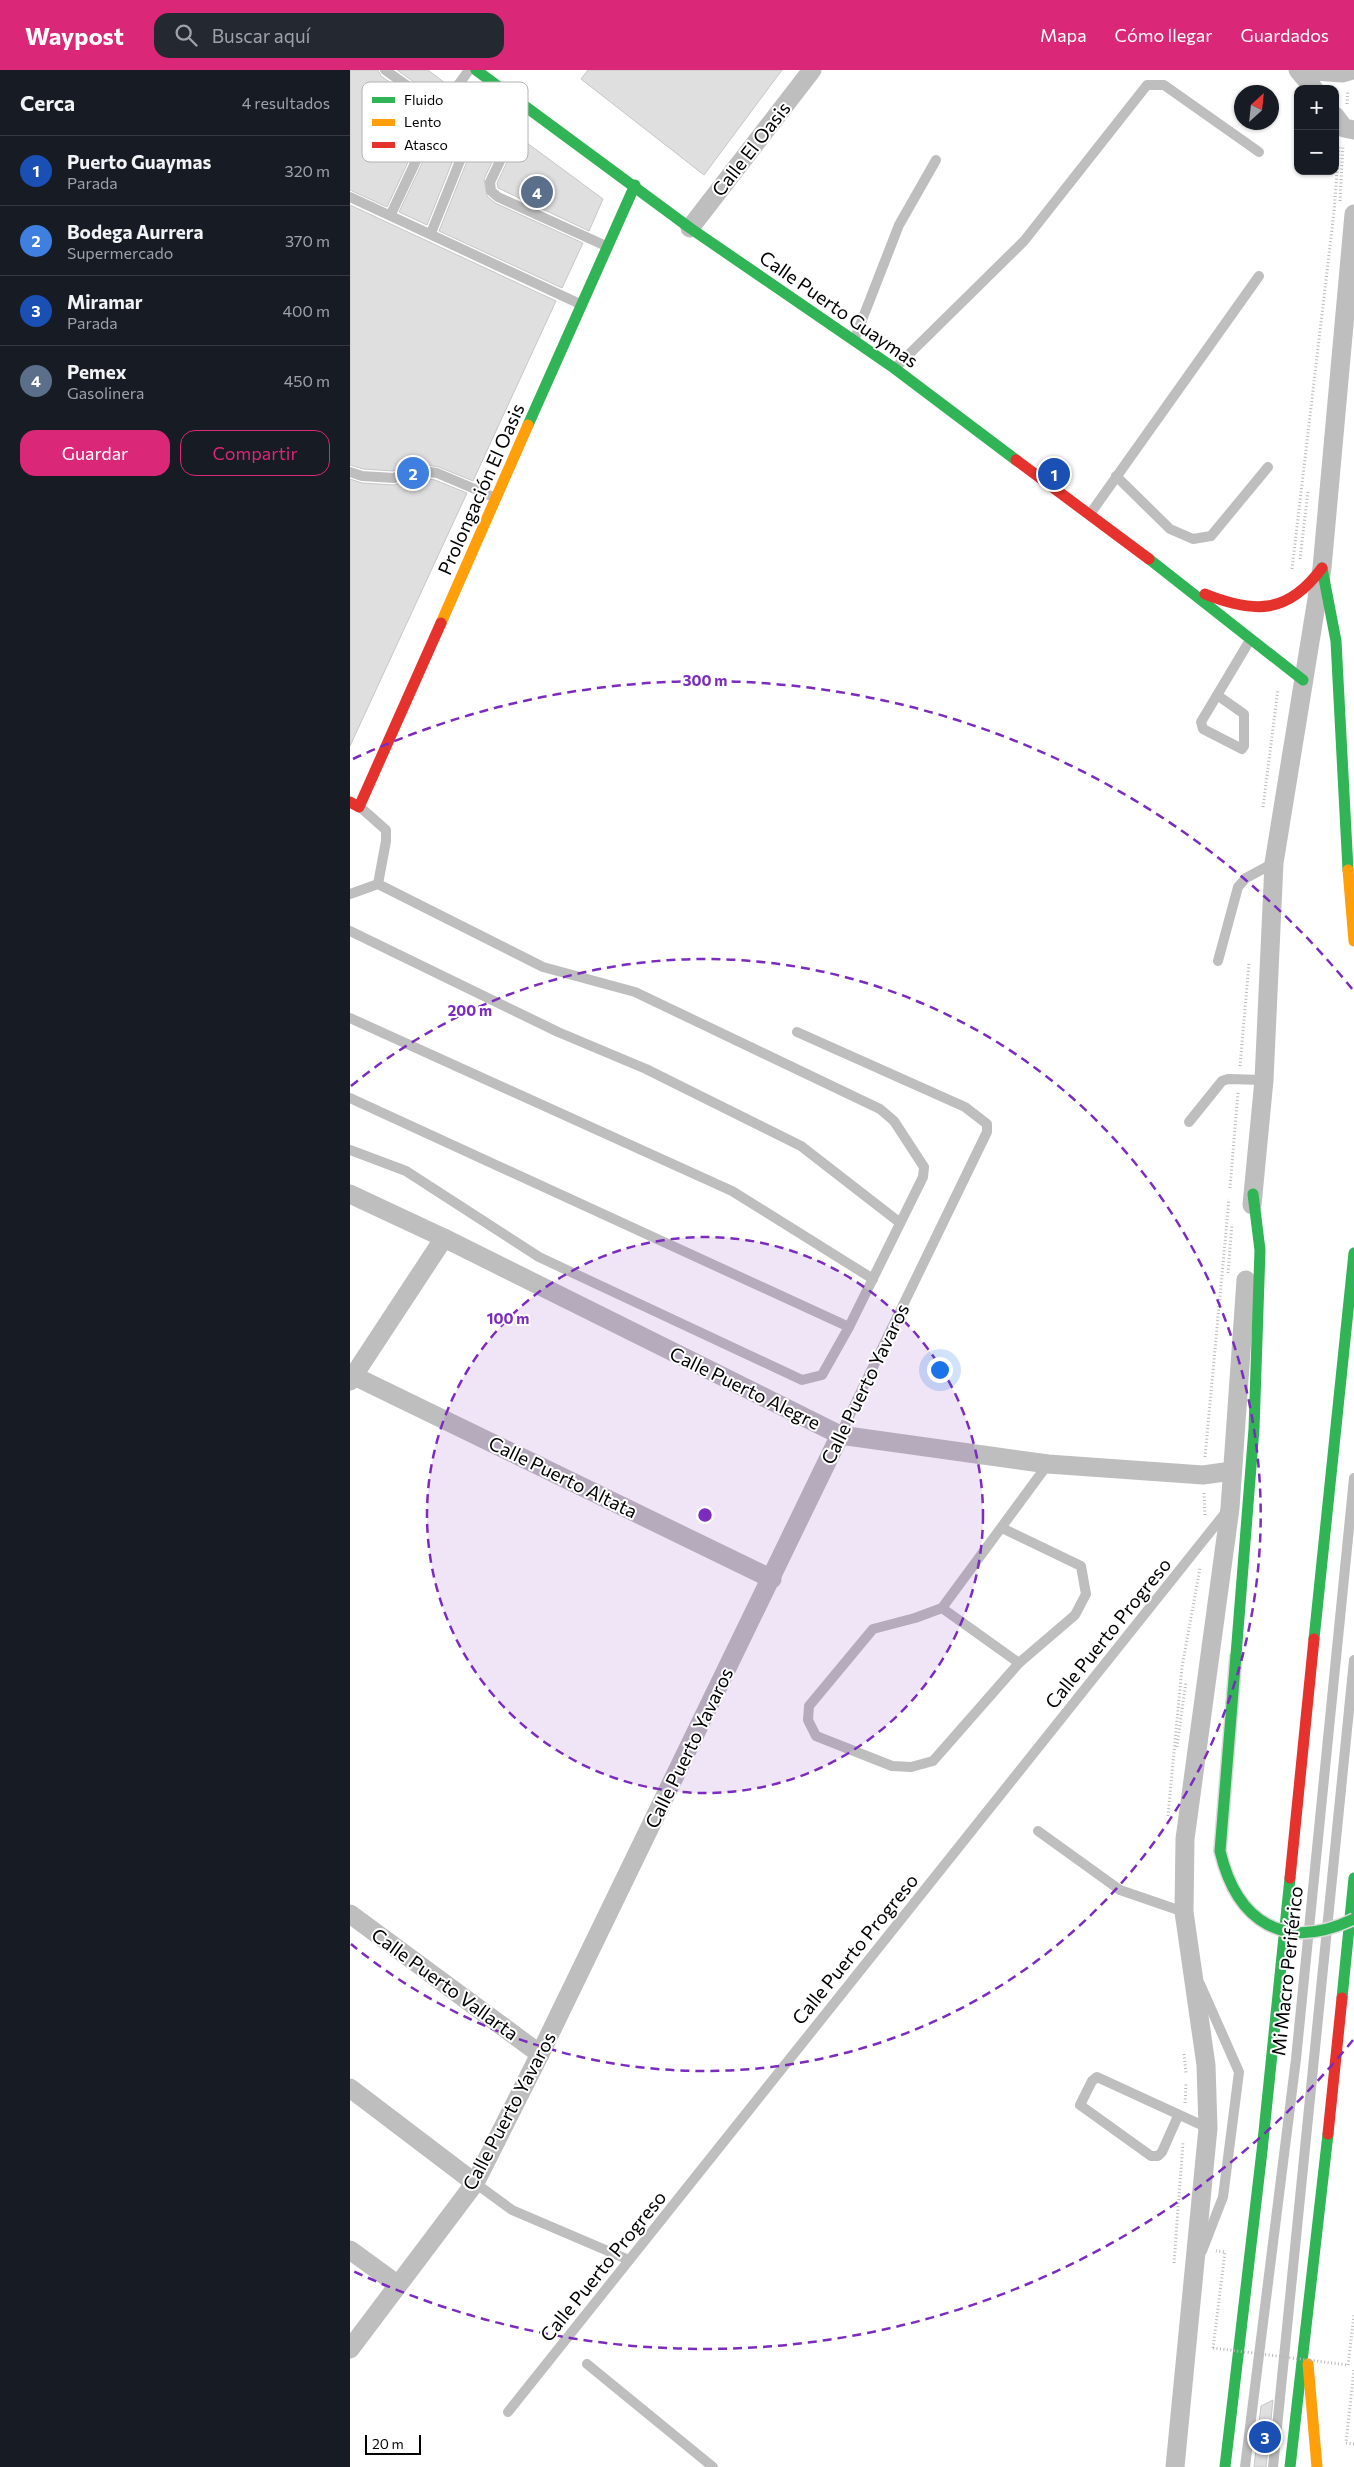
<!DOCTYPE html>
<html lang="es">
<head>
<meta charset="utf-8">
<style>
	:root { --surface:#171b24; --page:#242831; --text:#f1f3f6; --muted:#9ea1a6; --line:#363941; --accent:#db2777 }
	body { margin:0; font-family:Commissioner,sans-serif; background:var(--page); color:var(--text) }
	.controls { position:absolute; right:15px; top:15px; display:grid; overflow:hidden; border-radius:10px; box-shadow:0 1px 4px #0004 }
	.controls button { width:45px; height:45px; display:grid; place-items:center; padding:0; border:0; border-bottom:1px solid var(--line); background:var(--surface); color:var(--text); font:25px sans-serif }
	.compass { position:absolute; left:884px; top:15px; width:45px; height:45px; border-radius:50%; background:var(--surface); box-shadow:0 1px 4px #0004; rotate:27deg }
	.scale { position:absolute; left:15px; bottom:12px; width:56px; box-sizing:border-box; padding-left:5px; border:2px solid #000; border-top:0; font-size:14px; line-height:18px; white-space:nowrap; color:#000; -webkit-text-stroke:4px #fff; paint-order:stroke }
	.you { position:absolute; left:589px; top:1299px; width:18px; height:18px; margin:-12px; border:4px solid #fff; border-radius:50%; background:#1a73e8; box-shadow:0 0 0 8px #1a73e833 }
	.badge { display:grid; place-items:center; width:32px; height:32px; border-radius:50%; background:var(--accent); color:#fff; font-size:16px; font-weight:700 }
	.pin { position:absolute; translate:-50% -50%; border:2px solid #fff; box-shadow:0 1px 5px #0006 }
	.list { margin:0; padding:0; list-style:none }
	h2 { display:flex; justify-content:space-between; align-items:center; height:65px; margin:0; padding:0 20px; font-size:21px }
	h2 small { font-size:16px; font-weight:400; color:var(--muted) }
	.list li { display:grid; grid-template-columns:32px 1fr auto; gap:15px; align-items:center; box-sizing:border-box; height:70px; padding:0 20px; border-top:1px solid var(--line) }
	.list b { display:block; font-size:19px; white-space:nowrap }
	.list p { margin:0; font-size:16px; white-space:nowrap; color:var(--muted) }
	.list em { font-size:16px; font-style:normal; color:var(--muted) }
	.actions { display:flex; gap:10px; padding:15px 20px }
	.actions a { flex:1; padding:11px 0; border:1px solid var(--accent); border-radius:15px; text-align:center; font-size:18px; color:var(--accent) }
	.actions .main { background:var(--accent); color:#fff }
	.icon { flex:none; width:28px; height:28px; fill:none; stroke:currentColor; stroke-width:2; stroke-linecap:round; stroke-linejoin:round }
	.map { position:relative; flex:none; width:1004px; height:2397px; overflow:hidden }
	header { display:flex; align-items:center; gap:30px; box-sizing:border-box; height:70px; padding:0 25px; background:var(--accent); color:#fff }
	header strong { font-size:24px }
	nav { display:flex; gap:28px; margin-inline-start:auto; font-size:18px }
	.search { width:350px; height:45px; background:var(--page); display:flex; align-items:center; gap:12px; box-sizing:border-box; padding:0 18px; border-radius:15px; color:var(--muted); font-size:19px }
	main { display:flex }
	aside { flex:1; background:var(--surface) }
	.map>svg:first-child { display:block }
	.building { fill:#dfdfdf; stroke:#c7c7c7 }
	.lines { fill:none; stroke-linecap:round; stroke-linejoin:round }
	.path { stroke:#b9b9b9; stroke-width:3; stroke-dasharray:1 2.5; stroke-linecap:butt }
	.lane { stroke:#bebebe; stroke-width:10 }
	.street { stroke:#bebebe; stroke-width:19 }
	.fast { stroke:#30b455; stroke-width:11 }
	.slow { stroke:#ff9f0a; stroke-width:11 }
	.jam { stroke:#e5322d; stroke-width:11 }
	.fast-bridge-casing { stroke:#dbdbdb; stroke-width:14; stroke-linecap:butt }
	.path-bridge { stroke:#b9b9b9; stroke-width:3; stroke-dasharray:1 2.5; stroke-linecap:butt }
	.fast-bridge { stroke:#30b455; stroke-width:11 }
	.ring { fill:none; stroke:#7b2cbf; stroke-width:2.5; stroke-dasharray:9 6 }
	.labels { text-anchor:middle; stroke-width:4; stroke-linejoin:round; paint-order:stroke }
	.street-label { font-size:19px; fill:#000; stroke:#fff }
	.key { fill:#fff; stroke:#b2b2b2; stroke-width:1 }
	.key-label { font-size:14px; fill:#000 }
	.centre { fill:#7b2cbf; stroke:#fff; stroke-width:2.5 }
	.ring-label { font-size:15px; text-anchor:middle; font-weight:bold; fill:#7b2cbf; stroke:#fff; stroke-width:4; stroke-linejoin:round; paint-order:stroke }
</style>
</head>
<body>
<header>
<strong>Waypost</strong>
<div class="search"><svg class="icon" aria-label="search" viewBox="0 0 24 24"><circle cx="10" cy="10" r="6"/><path d="M15 15l6 6"/></svg>Buscar aquí</div>
<nav><a>Mapa</a><a>Cómo llegar</a><a>Guardados</a></nav>
</header>
<main>
<aside>
<h2>Cerca<small>4 resultados</small></h2>
<ul class="list">
<li><span class="badge" style="background:#1a4fb4">1</span><div><b>Puerto Guaymas</b><p>Parada</p></div><em>320 m</em></li>
<li><span class="badge" style="background:#3f7fe0">2</span><div><b>Bodega Aurrera</b><p>Supermercado</p></div><em>370 m</em></li>
<li><span class="badge" style="background:#1a4fb4">3</span><div><b>Miramar</b><p>Parada</p></div><em>400 m</em></li>
<li><span class="badge" style="background:#5c6f8a">4</span><div><b>Pemex</b><p>Gasolinera</p></div><em>450 m</em></li>
</ul>
<div class="actions"><a class="main">Guardar</a><a>Compartir</a></div>
</aside>
<div class="map">
<svg width="1004" height="2397" viewBox="0 0 1004 2397">
	<rect width="100%" height="100%" fill="#fff"/>
	<!-- building -->
	<g class="building">
		<path d="M0,0H28L31,6L82,41L37,137L0,120Z"/>
		<path d="M47,0H78L99,16L89,30Z"/>
		<path d="M238,0H432L354,105L231,9Z"/>
		<path d="M110,24L158,59L134,109L137,126L145,133L233,173L212,218L89,161L127,66L124,55L100,38Z"/>
		<path d="M93,49L113,65L77,155L49,142Z"/>
		<path d="M169,67L253,129L239,161L148,118L147,113Z"/>
		<path d="M0,135L206,231L123,411L89,397L65,393L43,401L13,399L0,395Z"/>
		<path d="M65,407L85,410L117,423L0,676V409L12,413L44,415Z"/>
		<path d="M923,2330L916,2397H904L911,2336Z"/>
	</g>
	<g class="lines">
		<!-- path -->
		<g class="path">
			<path d="M997,34L998,20"/>
			<path d="M990,131L993,75"/>
			<path d="M950,489L958,421"/>
			<path d="M942,499L984,142L989,76"/>
			<path d="M913,737L928,619"/>
			<path d="M890,996L899,893"/>
			<path d="M880,1118L888,1022"/>
			<path d="M878,1203L882,1154"/>
			<path d="M855,1387L879,1129"/>
			<path d="M854,1423L855,1447"/>
			<path d="M827,1677L836,1611"/>
			<path d="M818,1746L832,1597L850,1498"/>
			<path d="M834,1984L836,2003"/>
			<path d="M835,2033L836,2012"/>
			<path d="M824,2193L833,2072"/>
			<path d="M863,2278L875,2182L866,2181"/>
			<path d="M998,2295L1004,2245"/>
			<path d="M1004,2300L996,2373L1004,2374"/>
		</g>
		<!-- lane -->
		<g class="lane">
			<path d="M35,0L120,60V66L81,163"/>
			<path d="M176,37L140,112L141,121L148,127L256,176"/>
			<path d="M0,127L230,234"/>
			<path d="M41,144L90,40L119,0"/>
			<path d="M505,268L549,155L586,90"/>
			<path d="M545,298L674,171L797,15H814L909,82"/>
			<path d="M0,402L12,406L44,408L64,400L87,403L146,428"/>
			<path d="M766,406L820,459L843,469L861,466L918,397"/>
			<path d="M740,444L909,206"/>
			<path d="M867,625L894,644V676L892,679L853,659L851,652L900,570"/>
			<path d="M10,737L36,760V771L28,814"/>
			<path d="M0,824L28,814L193,897L285,922L530,1039L544,1051L574,1097L573,1107L499,1257L472,1305L452,1310L189,1187L56,1101L0,1080"/>
			<path d="M0,861L208,962L296,999L451,1076L549,1152"/>
			<path d="M868,891L888,817L896,808L924,793"/>
			<path d="M0,948L382,1121L523,1209"/>
			<path d="M447,962L615,1037L637,1054V1062L490,1365"/>
			<path d="M0,1028L499,1257"/>
			<path d="M839,1052L872,1011L878,1009L914,1010"/>
			<path d="M652,1458L731,1496L736,1524L725,1545L669,1593"/>
			<path d="M592,1538L669,1593L583,1691L561,1697L542,1696L466,1666L458,1650L459,1636L523,1559L565,1548L592,1538L698,1394"/>
			<path d="M688,1761L770,1820L834,1842"/>
			<path d="M850,1914L889,2002L873,2127L852,2181"/>
			<path d="M828,2046L812,2082L808,2086H801L730,2035L742,2011L747,2007L858,2058"/>
			<path d="M125,2113L162,2140L279,2190"/>
			<path d="M237,2294L363,2397"/>
			<path d="M158,2342L876,1442"/>
			<path d="M895,2397L946,1989L1004,1408"/>
			<path d="M923,2397L1004,1590"/>
		</g>
		<!-- street -->
		<g class="street">
			<path d="M948,0L964,19"/>
			<path d="M950,0L992,3L1003,0"/>
			<path d="M985,46L994,58L1004,60"/>
			<path d="M340,158L462,0"/>
			<path d="M0,1124L94,1168L490,1365L698,1394L853,1405L882,1401"/>
			<path d="M902,1135L914,1010L924,793L972,498L1004,144"/>
			<path d="M4,1306L422,1509"/>
			<path d="M0,1311L94,1168"/>
			<path d="M0,1844L190,1984"/>
			<path d="M0,2018L125,2113"/>
			<path d="M0,2180L48,2215"/>
			<path d="M0,2279L125,2113L190,1984L490,1365"/>
			<path d="M825,2397L858,2058L856,1995L834,1842L835,1769L880,1438L896,1210"/>
		</g>
		<!-- fast -->
		<g class="fast">
			<path d="M126,0L340,158L544,298L666,390"/>
			<path d="M178,355L285,115"/>
			<path d="M799,489L953,610"/>
			<path d="M972,498L986,571L998,800"/>
			<path d="M964,1569L1004,1183"/>
			<path d="M886,1585L904,1359L910,1180L903,1124"/>
			<path d="M992,1928L1004,1808"/>
			<path d="M875,2397L912,2081L940,1808"/>
			<path d="M940,2397L978,2064"/>
		</g>
		<!-- slow -->
		<g class="slow">
			<path d="M91,553L178,355"/>
			<path d="M998,800L1004,871"/>
			<path d="M958,2294L967,2397"/>
		</g>
		<!-- jam -->
		<g class="jam">
			<path d="M666,390L799,489"/>
			<path d="M855,524C905,544 938,544 972,498"/>
			<path d="M0,732L9,737L91,553"/>
			<path d="M940,1808L964,1569"/>
			<path d="M978,2064L992,1928"/>
		</g>
		<defs>
			<path id="fast-bridge" d="M886,1585L870,1781C887,1853 935,1882 1004,1849"/>
		</defs>
		<!-- fast-bridge casing -->
		<use href="#fast-bridge" class="fast-bridge-casing"/>
		<!-- path-bridge -->
		<path class="path-bridge" d="M863,2278L998,2295"/>
		<!-- fast-bridge -->
		<use href="#fast-bridge" class="fast-bridge"/>
	</g>
	<!-- distance rings -->
	<circle cx="355" cy="1445" r="278" fill="#7b2cbf" fill-opacity=".12"/>
	<g class="ring">
		<circle cx="355" cy="1445" r="278"/>
		<path d="M1 1016A556 556 0 1 1 1 1874"/>
		<path d="M1003 1970A834 834 0 0 1 3 2201M3 689A834 834 0 0 1 1003 920"/>
	</g>
	<g class="labels">
		<!-- street labels -->
		<g class="street-label">
			<text transform="translate(401 79) rotate(-52)" y="7">Calle El Oasis</text>
			<text transform="translate(489 239) rotate(35)" y="7">Calle Puerto Guaymas</text>
			<text transform="translate(131 419) rotate(-66)" y="7">Prolongación El Oasis</text>
			<text transform="translate(515 1314) rotate(-64)" y="7">Calle Puerto Yavaros</text>
			<text transform="translate(395 1318) rotate(26)" y="7">Calle Puerto Alegre</text>
			<text transform="translate(213 1407) rotate(26)" y="7">Calle Puerto Altata</text>
			<text transform="translate(758 1563) rotate(-51)" y="7">Calle Puerto Progreso</text>
			<text transform="translate(339 1678) rotate(-64)" y="7">Calle Puerto Yavaros</text>
			<text transform="translate(505 1879) rotate(-51)" y="7">Calle Puerto Progreso</text>
			<text transform="translate(937 1901) rotate(-84)" y="7">Mi Macro Periférico</text>
			<text transform="translate(95 1914) rotate(36)" y="7">Calle Puerto Vallarta</text>
			<text transform="translate(159 2041) rotate(-62)" y="7">Calle Puerto Yavaros</text>
			<text transform="translate(253 2196) rotate(-51)" y="7">Calle Puerto Progreso</text>
		</g>
	</g>
	<!-- legend -->
	<rect x="12" y="12" width="166" height="80" rx="8" class="key"/>
	<rect x="22" y="27" width="23" height="6" fill="#30b455"/>
	<rect x="22" y="49" width="23" height="7" fill="#ff9f0a"/>
	<rect x="22" y="72" width="23" height="6" fill="#e5322d"/>
	<g class="key-label">
		<text x="54" y="35">Fluido</text>
		<text x="54" y="57">Lento</text>
		<text x="54" y="80">Atasco</text>
	</g>
	<circle cx="355" cy="1445" r="8" class="centre"/>
	<g class="ring-label">
		<text x="355" y="616">300 m</text>
		<text x="120" y="946">200 m</text>
		<text x="158" y="1254">100 m</text>
	</g>
</svg>
<div class="controls">
<button>+</button>
<button>−</button>
</div>
<svg class="compass" viewBox="-18 -18 36 36"><path d="M0-13l5 13h-10z" fill="#e53935"/><path d="M0 13l5-13h-10z" fill="#9ea1a6"/></svg>
<div class="scale">20 m</div>
<div class="you"></div>
<div class="pin badge" style="left:704px;top:404px;background:#1a4fb4">1</div>
<div class="pin badge" style="left:63px;top:403px;background:#3f7fe0">2</div>
<div class="pin badge" style="left:915px;top:2367px;background:#1a4fb4">3</div>
<div class="pin badge" style="left:187px;top:122px;background:#5c6f8a">4</div>
</div>
</main>
</body>
</html>
